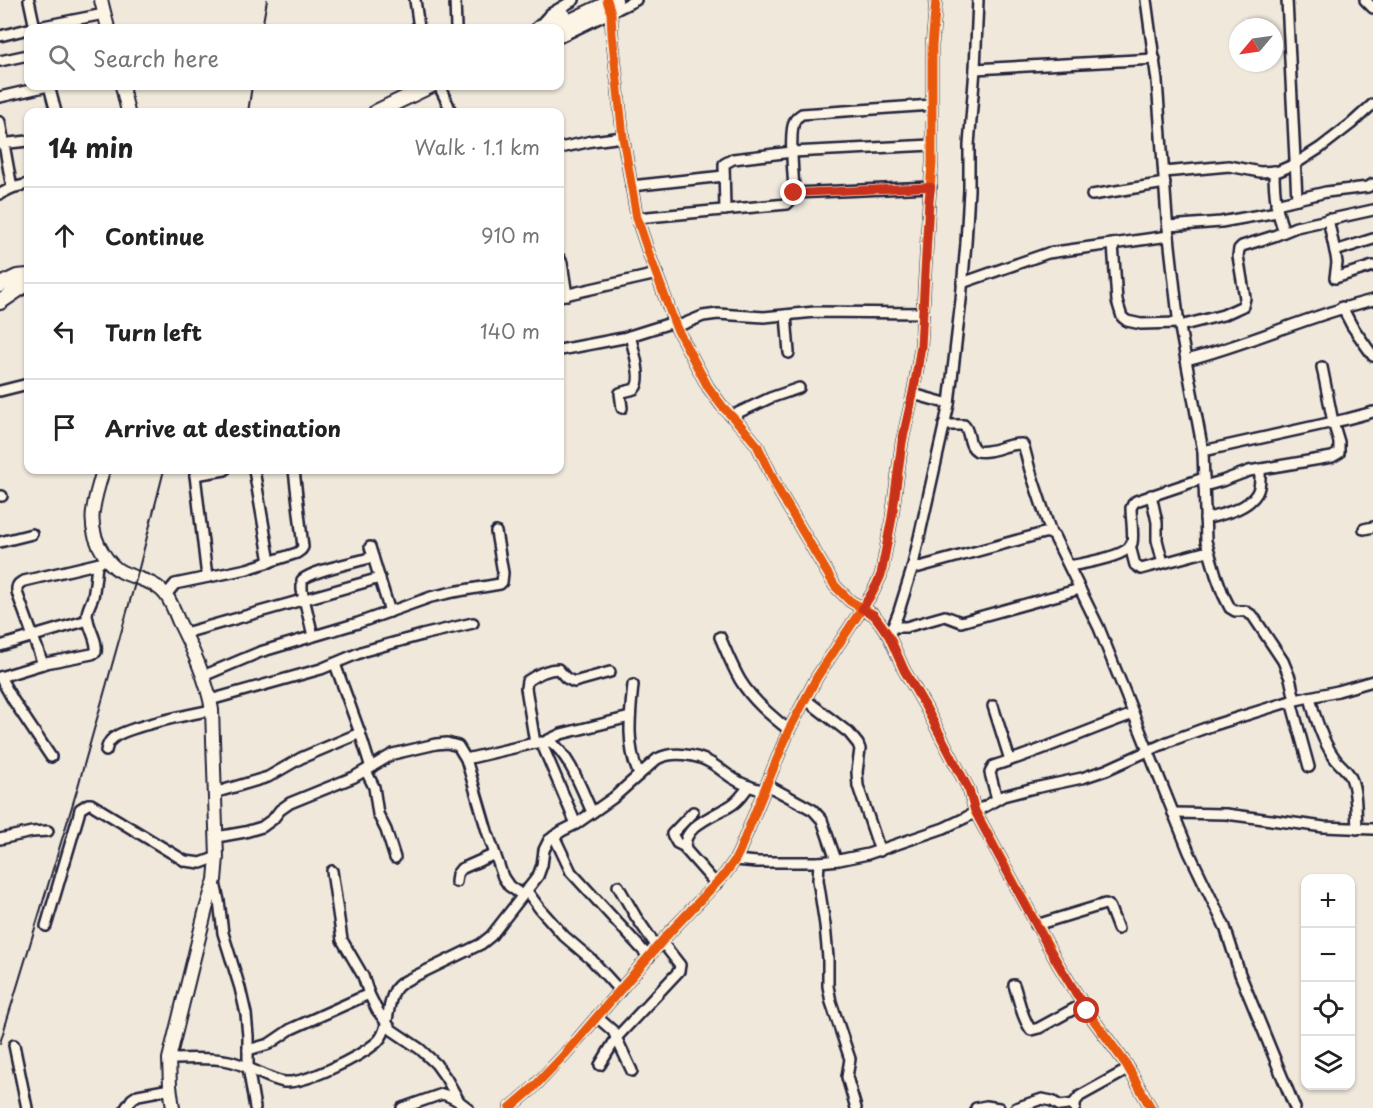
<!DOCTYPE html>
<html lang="en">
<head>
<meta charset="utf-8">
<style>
	:root { --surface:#fff; --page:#f6f6f6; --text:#222; --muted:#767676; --line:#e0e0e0 }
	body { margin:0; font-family:"Playpen Sans",sans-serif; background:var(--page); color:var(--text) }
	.controls { position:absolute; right:18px; bottom:18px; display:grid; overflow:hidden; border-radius:12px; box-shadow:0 2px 4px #0004 }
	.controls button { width:54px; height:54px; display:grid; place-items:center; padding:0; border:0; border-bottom:2px solid var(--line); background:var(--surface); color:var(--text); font:30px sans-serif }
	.compass { position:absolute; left:1229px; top:18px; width:54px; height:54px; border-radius:50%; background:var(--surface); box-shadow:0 2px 4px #0004; rotate:241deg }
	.stop { position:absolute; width:18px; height:18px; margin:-14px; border:4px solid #c8321e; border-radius:50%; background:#fff }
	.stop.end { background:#c8321e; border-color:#fff; box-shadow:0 2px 6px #0008 }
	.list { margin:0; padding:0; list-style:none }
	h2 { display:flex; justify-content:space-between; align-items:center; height:78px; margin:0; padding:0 24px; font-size:26px }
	h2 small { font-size:20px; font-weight:400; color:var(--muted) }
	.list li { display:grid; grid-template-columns:39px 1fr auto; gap:18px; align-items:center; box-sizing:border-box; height:96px; padding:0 24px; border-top:2px solid var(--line) }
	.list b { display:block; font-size:22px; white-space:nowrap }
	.list em { font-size:20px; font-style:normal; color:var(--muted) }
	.icon { flex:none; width:33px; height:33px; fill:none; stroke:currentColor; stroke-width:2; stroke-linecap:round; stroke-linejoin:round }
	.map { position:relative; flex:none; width:1373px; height:1108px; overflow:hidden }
	.search { position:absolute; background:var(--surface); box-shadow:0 2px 4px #0004; left:24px; top:24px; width:540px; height:66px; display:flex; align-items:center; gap:15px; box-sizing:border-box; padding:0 21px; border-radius:12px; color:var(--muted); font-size:22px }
	.panel { position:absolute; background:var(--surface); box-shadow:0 2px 4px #0004; left:24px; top:108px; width:540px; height:366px; border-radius:12px }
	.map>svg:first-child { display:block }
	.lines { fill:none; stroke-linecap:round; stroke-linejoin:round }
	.minor-casing { stroke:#22223b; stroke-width:14 }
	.major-casing { stroke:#22223b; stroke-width:16 }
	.highway-casing { stroke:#22223b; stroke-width:18 }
	.minor { stroke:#fcf5e5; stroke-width:9 }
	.major { stroke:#fcf5e5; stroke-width:12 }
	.highway { stroke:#fcf5e5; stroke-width:14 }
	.rail { stroke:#22223b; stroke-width:2 }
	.cycleway-casing { stroke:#fcf5e5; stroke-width:13 }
	.cycleway { stroke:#e8590c; stroke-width:9 }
	.route { stroke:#c8321e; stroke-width:8 }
</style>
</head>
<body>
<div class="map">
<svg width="1373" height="1108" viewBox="0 0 1373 1108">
	<rect width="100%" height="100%" fill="#efe8db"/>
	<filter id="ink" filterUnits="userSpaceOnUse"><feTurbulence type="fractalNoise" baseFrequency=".0167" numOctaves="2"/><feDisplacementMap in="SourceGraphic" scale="12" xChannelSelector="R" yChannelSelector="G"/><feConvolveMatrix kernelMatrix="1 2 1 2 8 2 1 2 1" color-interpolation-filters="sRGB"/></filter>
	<g filter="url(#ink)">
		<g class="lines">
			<defs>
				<g id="minor">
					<path d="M29,0L35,28"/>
					<path d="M415,0L419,28"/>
					<path d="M455,0L456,28"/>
					<path d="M607,0L611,13L612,34L623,137L637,218L649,254L676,327L708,387L722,406L743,428L757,445L780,493L835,586L850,601L874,615L881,624L889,636L904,670L925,706L969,790L975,811L1058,964L1087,1011L1126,1064L1151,1108"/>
					<path d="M1146,0L1157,81L1167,219L1178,317L1203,451L1206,541L1216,575L1223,594L1230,608L1235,611H1245L1253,616L1283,661L1290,678L1295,700"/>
					<path d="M1287,0L1297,199"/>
					<path d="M1365,0L1373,8"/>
					<path d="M541,24L550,14L574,0"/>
					<path d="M33,28L104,14"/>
					<path d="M0,36L28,29"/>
					<path d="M560,37L636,0"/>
					<path d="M0,61L28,55"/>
					<path d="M975,69L1155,59"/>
					<path d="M49,86L56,112"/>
					<path d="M439,86L448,104L451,112"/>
					<path d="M0,97L48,86"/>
					<path d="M0,122L12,188"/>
					<path d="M0,144L28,141"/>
					<path d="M560,148L592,141L623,137"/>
					<path d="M1274,171C1274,192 1276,212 1284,231"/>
					<path d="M1164,172L1229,166L1260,172L1279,171L1295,164L1320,148L1351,124L1373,104"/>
					<path d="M631,186L724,176"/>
					<path d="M794,193L931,187"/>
					<path d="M0,194L12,188L28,184"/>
					<path d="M1092,195L1165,183"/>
					<path d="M1276,204L1326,192L1368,187L1373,184"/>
					<path d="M725,210L724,164L733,159L792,152L932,145"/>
					<path d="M637,218L787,204L790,201L794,193C794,177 788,132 795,120C797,117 799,116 802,114L932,105"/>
					<path d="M1328,219L1336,256L1337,263L1335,278L1373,266"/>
					<path d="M1168,226L1221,222L1277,212"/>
					<path d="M1113,244L1117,301L1122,317L1127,321L1141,324L1179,323"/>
					<path d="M1335,251L1373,239"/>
					<path d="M560,259L562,263L567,295"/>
					<path d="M962,283L1048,253L1169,236"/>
					<path d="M560,296L657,274"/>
					<path d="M1342,307L1352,326L1373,356"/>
					<path d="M786,315L789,353"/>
					<path d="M1180,326L1223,315L1243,306L1245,298L1238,256L1239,249L1242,246L1274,236L1296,227L1373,210"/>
					<path d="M676,327L703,316L718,314L764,317L815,312L923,313"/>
					<path d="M560,350L623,338L674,322"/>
					<path d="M1186,360C1250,344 1309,315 1373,300"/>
					<path d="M0,391L28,384"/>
					<path d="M949,404L961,300L966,243L969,190V145L975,69L978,0"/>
					<path d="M622,408L620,393C624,391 630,391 634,389C644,382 633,347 630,336"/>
					<path d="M731,416L770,398L799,388"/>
					<path d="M944,425H964C971,433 967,445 977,451C992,454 1006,443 1022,444L1024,447L1030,470L1051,533"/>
					<path d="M1203,451L1347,419L1373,412"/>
					<path d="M197,470L195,475L207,577"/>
					<path d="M254,470L270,562"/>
					<path d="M195,475L225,470"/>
					<path d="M1204,486L1222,481L1249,471L1332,457L1339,453V442L1333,422L1322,367"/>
					<path d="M1151,495L1157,522V540L1163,563"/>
					<path d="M0,496H2"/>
					<path d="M1205,519C1222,514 1247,510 1257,493C1261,486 1260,477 1260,469"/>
					<path d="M1364,529L1373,527"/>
					<path d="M0,542L32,534"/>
					<path d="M1130,546L1135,565L1141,569L1208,551"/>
					<path d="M370,547L390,612"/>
					<path d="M1070,566C1083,563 1128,557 1132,543C1134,534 1131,518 1131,508L1133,504L1136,501L1204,478"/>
					<path d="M912,569L1040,534C1046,532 1049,532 1054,536L1099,628L1189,852L1225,927L1240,974L1295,1108"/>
					<path d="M166,595L175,584L247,569L297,553L301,550L303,547L294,470"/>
					<path d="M892,627H906L945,616L961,622L1080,589"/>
					<path d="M185,633L380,578"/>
					<path d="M313,636L302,590V580C313,570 357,562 373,557"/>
					<path d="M889,636L898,614L912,569L949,404L913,394"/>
					<path d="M720,637C726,651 732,666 740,680C752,700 771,716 789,730"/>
					<path d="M0,646L88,620"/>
					<path d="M43,664L19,598C16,590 15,584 24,581L100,563"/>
					<path d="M335,664L360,733L371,768"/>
					<path d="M203,676L260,652L358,623L431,597L453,592L500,584L502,582L503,573L496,532"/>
					<path d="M0,677L46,663L92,654L96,652C98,640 88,628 87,615C87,609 91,603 93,597C95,587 96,575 97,564"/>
					<path d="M0,677L13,700L51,757"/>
					<path d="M633,685C630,715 626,746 639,775"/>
					<path d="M1310,697C1314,715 1323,742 1334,757C1339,765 1348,770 1351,778C1357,791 1356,815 1357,829"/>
					<path d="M805,699L849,733L858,744L860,749L857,772L858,786L880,851"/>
					<path d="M210,700L321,669L364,651L422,635L473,623"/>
					<path d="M1291,701L1309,767"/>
					<path d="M993,706L1010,760"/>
					<path d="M546,741L561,734L630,717"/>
					<path d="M541,742L576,824"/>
					<path d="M535,743L526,688L527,681C536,675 547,669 558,669L566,678L574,682L610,672"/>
					<path d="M106,751C107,747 108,742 112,739C124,727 192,714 212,710"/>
					<path d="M466,759L535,743L551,742C570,756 582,791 592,812"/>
					<path d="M366,771L374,787L378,814L386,830L395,858"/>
					<path d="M767,785L813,810L822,820L836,860"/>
					<path d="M214,793L268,777L301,758L360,733"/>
					<path d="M997,799L990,773L993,766C1041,751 1086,731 1133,714"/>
					<path d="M1173,813L1226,814L1324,827L1373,829"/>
					<path d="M554,836L571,872L649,957"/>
					<path d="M217,837L245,832L262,827L273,819L280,810L290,803L354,777L393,754L436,744L447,743L458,746L466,759L487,831L503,877L509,886L522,895"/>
					<path d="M0,839L32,832L48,831"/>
					<path d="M685,847L677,843L672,834L693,812"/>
					<path d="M735,860L757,862H819L839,860L868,854L944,828L965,818L1003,796L1030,789L1082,778L1106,770L1170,741L1211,726L1291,701L1338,691L1373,681"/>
					<path d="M819,862L818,880L825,925L828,958V986L831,1002L850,1059L847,1077L856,1108"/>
					<path d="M332,871L342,940L363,976L369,994L377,1010L392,1030L420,1049L436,1064L446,1078L459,1101"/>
					<path d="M456,882L457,874L461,869L495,854"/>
					<path d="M215,883L219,901L223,933L240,988L246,1014L248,1036V1067L255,1108"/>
					<path d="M716,884L686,850C679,826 719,814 733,804C740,799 744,792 749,786"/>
					<path d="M618,886L636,917L657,947"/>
					<path d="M526,890L540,909L564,936L592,960L620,991"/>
					<path d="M1036,925L1105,904L1108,905L1110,908L1118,929"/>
					<path d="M46,926L79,814L80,809L88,804H91L185,861L201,863L217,857"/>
					<path d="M1014,985C1019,1000 1022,1018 1031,1030L1039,1028L1083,1004"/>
					<path d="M597,1017L613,1031L632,1071"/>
					<path d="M14,1045L27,1108"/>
					<path d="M248,1050L269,1044L291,1029L369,994"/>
					<path d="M169,1059C189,1059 210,1057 229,1061C248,1065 266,1079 284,1082C306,1084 359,1057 376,1043C390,1031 386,1007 394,992C396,986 402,983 407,980L481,944L491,936L538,876L542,865L544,850L549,840L562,831L576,824L613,798L657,759C673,751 695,754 711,763C719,768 726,774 734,779C743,785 754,788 764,791"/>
					<path d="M600,1065L617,1037L679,971L680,965L662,942"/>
					<path d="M126,1108L132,1099L138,1095L170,1089"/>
					<path d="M402,1108L442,1094C452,1096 460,1102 468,1108"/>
					<path d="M510,1108L532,1089L565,1054L669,933L725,874L735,860L739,852L789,730L817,677L873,592L881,575L892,517L902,442L913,394L921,346L929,201L932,164V46L936,0"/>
					<path d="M976,1108L986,1106L999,1108"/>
					<path d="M1016,1108L1042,1099L1052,1101L1060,1106L1075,1104"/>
					<path d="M1075,1108V1102L1080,1096L1129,1069"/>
				</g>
				<g id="major">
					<path d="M101,0L108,28"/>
					<path d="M122,86L128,112"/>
					<path d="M103,470C95,500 84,523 103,553C108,561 113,568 122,572C137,579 155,581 166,595C171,602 175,612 178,620C192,648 207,679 212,710L217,857L215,880L206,909L169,1059L170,1086L173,1108"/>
				</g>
				<g id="highway">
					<path d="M539,28L563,16"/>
					<path d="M556,28L615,0"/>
					<path d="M376,112L430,86"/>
					<path d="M0,285L17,277L28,276"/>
					<path d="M0,302L28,283"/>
				</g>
			</defs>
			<!-- minor casing -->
			<use href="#minor" class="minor-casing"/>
			<!-- major casing -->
			<use href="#major" class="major-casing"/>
			<!-- highway casing -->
			<use href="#highway" class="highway-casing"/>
			<!-- minor -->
			<use href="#minor" class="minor"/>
			<!-- major -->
			<use href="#major" class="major"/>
			<!-- highway -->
			<use href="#highway" class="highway"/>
			<!-- rail -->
			<g class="rail">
				<path d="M262,28L267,0"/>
				<path d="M248,112L252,86"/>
				<path d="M0,1043L77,790L137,576L164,470"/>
			</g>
			<defs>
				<g id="cycleway">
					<path d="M607,0L611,13L612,34L623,137L637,218L649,254L676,327L708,387L722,406L743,428L757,445L780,493L835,586L850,601L874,615L881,624L889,636L904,670L925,706L969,790L975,811L1058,964L1087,1011L1126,1064L1151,1108"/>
					<path d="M510,1108L532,1089L565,1054L669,933L725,874L735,860L739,852L789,730L817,677L873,592L881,575L892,517L902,442L913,394L921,346L929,201L932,164V46L936,0"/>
				</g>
			</defs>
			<!-- cycleway casing -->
			<use href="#cycleway" class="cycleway-casing"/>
			<!-- cycleway -->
			<use href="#cycleway" class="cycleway"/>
		</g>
	</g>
	<g class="lines" filter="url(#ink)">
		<!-- route -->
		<path class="route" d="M794,193L931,187L929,201L921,346L917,373L902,442L892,518L881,574L877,584L862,609L874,615L889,636L904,670L925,706L969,790L975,811L997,853L1048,947L1087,1011"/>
	</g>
</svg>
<div class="controls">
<button>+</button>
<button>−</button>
<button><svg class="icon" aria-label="locate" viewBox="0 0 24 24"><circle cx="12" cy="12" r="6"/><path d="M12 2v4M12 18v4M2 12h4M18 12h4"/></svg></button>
<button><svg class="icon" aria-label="layers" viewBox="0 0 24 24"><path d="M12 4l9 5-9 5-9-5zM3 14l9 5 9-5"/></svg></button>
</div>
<svg class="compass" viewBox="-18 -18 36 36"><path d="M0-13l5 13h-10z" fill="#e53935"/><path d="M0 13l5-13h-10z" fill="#767676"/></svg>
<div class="stop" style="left:1087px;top:1011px"></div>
<div class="stop end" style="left:794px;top:193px"></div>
<div class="search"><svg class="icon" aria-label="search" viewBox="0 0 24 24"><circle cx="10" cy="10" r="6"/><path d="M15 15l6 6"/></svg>Search here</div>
<section class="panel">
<h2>14 min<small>Walk · 1.1 km</small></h2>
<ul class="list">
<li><svg class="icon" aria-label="ahead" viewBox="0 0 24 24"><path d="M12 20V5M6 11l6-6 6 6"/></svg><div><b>Continue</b></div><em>910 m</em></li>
<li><svg class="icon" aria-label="left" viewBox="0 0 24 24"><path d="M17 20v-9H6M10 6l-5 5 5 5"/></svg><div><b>Turn left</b></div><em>140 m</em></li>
<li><svg class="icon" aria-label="arrive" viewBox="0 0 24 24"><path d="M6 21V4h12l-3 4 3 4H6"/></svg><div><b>Arrive at destination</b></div></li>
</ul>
</section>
</div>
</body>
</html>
